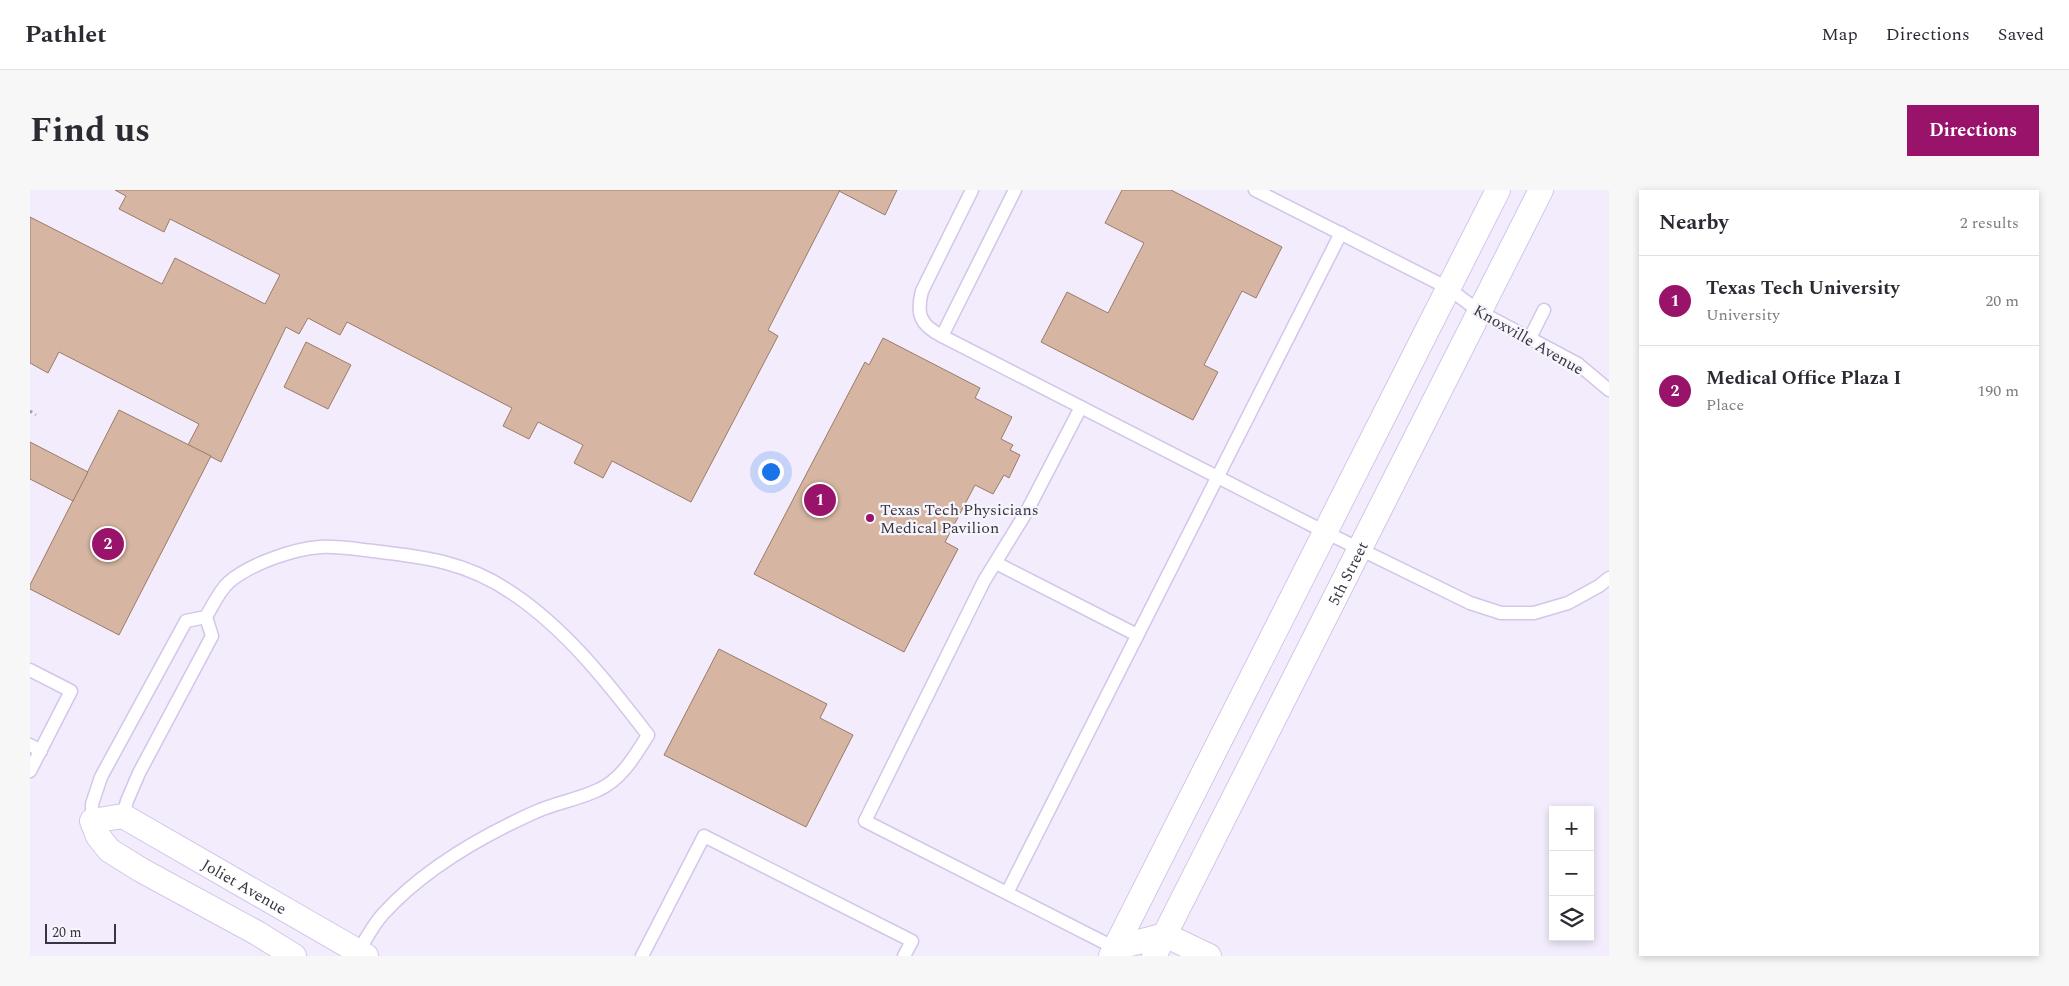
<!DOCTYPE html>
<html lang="en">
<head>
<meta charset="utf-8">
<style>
	:root { --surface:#fff; --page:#f7f7f7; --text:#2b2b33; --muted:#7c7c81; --line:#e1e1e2; --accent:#981369 }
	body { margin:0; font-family:Spectral,serif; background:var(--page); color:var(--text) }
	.controls { position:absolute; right:15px; bottom:15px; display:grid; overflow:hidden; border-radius:0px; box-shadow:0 2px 8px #0003 }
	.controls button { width:45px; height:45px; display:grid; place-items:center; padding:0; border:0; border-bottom:1px solid var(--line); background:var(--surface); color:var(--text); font:25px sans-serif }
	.scale { position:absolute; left:15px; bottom:12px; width:71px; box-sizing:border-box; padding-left:5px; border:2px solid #3a3543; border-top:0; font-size:14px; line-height:18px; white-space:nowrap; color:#3a3543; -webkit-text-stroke:4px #f7f5fc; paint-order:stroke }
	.you { position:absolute; left:740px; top:281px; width:18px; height:18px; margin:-12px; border:4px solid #fff; border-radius:50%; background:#1a73e8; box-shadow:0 0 0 8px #1a73e833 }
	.badge { display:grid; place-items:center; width:32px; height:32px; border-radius:50%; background:var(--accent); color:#fff; font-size:16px; font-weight:700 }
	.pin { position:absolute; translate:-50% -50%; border:2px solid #fff; box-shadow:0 1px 5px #0006 }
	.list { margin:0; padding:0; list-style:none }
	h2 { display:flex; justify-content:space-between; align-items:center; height:65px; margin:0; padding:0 20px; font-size:21px }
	h2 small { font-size:16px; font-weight:400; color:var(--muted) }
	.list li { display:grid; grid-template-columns:32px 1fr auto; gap:15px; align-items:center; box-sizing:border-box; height:90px; padding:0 20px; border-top:1px solid var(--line) }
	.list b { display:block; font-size:19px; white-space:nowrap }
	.list p { margin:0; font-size:16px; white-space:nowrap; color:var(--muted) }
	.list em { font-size:16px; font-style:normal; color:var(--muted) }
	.icon { flex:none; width:28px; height:28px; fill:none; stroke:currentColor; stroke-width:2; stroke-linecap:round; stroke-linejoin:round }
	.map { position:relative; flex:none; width:1579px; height:766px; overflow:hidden; border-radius:0px }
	header { display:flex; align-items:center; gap:30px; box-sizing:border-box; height:70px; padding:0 25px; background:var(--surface); border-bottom:1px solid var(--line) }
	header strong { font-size:24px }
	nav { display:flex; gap:28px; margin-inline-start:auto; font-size:18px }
	.intro { display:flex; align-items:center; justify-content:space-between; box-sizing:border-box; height:120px; padding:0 30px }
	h1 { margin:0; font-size:35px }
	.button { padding:12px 22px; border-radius:0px; background:var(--accent); color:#fff; font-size:18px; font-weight:700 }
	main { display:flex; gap:30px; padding:0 30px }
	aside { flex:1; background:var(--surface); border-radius:0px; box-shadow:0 2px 8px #0003 }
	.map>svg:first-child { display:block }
	.built { fill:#f2ecfd; fill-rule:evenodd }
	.building { fill:#d6b6a2; stroke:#9b7b67 }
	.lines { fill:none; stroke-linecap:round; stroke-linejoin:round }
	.lane-casing { stroke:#d3c6e9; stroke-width:15 }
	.street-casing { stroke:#d3c6e9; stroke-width:26 }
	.path { stroke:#9f9ba6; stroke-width:3; stroke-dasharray:2.5 4; stroke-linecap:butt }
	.lane { stroke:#fff; stroke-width:12 }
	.street { stroke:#fff; stroke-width:24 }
	.poi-dot { fill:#981369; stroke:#f7f5fc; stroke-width:2 }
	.labels { text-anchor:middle; stroke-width:4.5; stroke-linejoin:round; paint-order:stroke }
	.street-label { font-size:16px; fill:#3a3543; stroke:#f7f5fc }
	.poi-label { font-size:16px; fill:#3a3543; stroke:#f7f5fc; text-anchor:start }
</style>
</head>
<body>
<header>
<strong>Pathlet</strong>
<nav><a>Map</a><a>Directions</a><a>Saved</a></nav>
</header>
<div class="intro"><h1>Find us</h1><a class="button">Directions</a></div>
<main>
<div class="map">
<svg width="1579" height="766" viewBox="0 0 1579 766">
	<rect width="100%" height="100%" fill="#f7f5fc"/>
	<!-- built -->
	<path class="built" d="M0,0H1579V766H0ZM1523,620H1560V747H1523Z"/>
	<!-- building -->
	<g class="building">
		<path d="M85,0H810L738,140L748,146L661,312L582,271L573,288L544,273L553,255L508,232L499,249L473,236L482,218L317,132L310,145L278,128L269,144L256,137L191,272L158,255L169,234L29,162L18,183L0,173V27L132,94L145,68L235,114L250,85L140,29L134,42L89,19L96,6Z"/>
		<path d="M810,0H867L855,25L809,1Z"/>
		<path d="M1092,0H1141L1252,57L1226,108L1212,101L1174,175L1188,182L1163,230L1011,152L1037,102L1078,123L1114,53L1075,33Z"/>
		<path d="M853,148L950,198L945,208L982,227L971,249L983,255L980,260L990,265L979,288L974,285L963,304L945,295L915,352L928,359L874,462L724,384L835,172L839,175Z"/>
		<path d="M276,152L321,175L298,219L254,197Z"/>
		<path d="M89,220L181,266L89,445L0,399V395Z"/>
		<path d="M0,252L58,282L43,311L0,289Z"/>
		<path d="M689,459L797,514L790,528L823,545L776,637L634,565Z"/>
	</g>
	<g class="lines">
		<defs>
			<g id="lane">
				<path d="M985,0L912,146L1295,342L1440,413L1471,423H1504L1538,413L1569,396L1579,388"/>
				<path d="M1225,0L1418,98L1450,122L1548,174L1579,200"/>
				<path d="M912,146C890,135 886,124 892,101L942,0"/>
				<path d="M1500,148L1514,120"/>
				<path d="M1051,217L997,321L954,391L835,631L1085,758"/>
				<path d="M966,373L1107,445"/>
				<path d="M0,480L41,501L0,581"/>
				<path d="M0,555L11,561"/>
				<path d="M93,626L97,611L109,583L182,446L176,427C183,415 189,401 199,392C220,374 263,359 290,357C308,356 325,359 343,361C395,367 437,372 482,403C537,440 578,493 618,545C605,566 591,590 568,600C547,610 524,613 503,623C450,647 393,680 353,724C343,735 336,749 328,762"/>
				<path d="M62,631V614L71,587L156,431L176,427"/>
				<path d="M977,703L1311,43"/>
				<path d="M612,766L674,646L882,751L874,766"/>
			</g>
			<g id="street">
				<path d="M1085,758L1135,745L1179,766"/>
				<path id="s1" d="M264,766L227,743L111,680L79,660L68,646L62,631L93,626L336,766"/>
				<path d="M1081,766L1468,0"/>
				<path id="s2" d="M1124,766L1511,0"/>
			</g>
		</defs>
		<!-- lane casing -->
		<use href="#lane" class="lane-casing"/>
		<!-- street casing -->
		<use href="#street" class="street-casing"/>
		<!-- path -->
		<path class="path" d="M0,221L6,225"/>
		<!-- lane -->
		<use href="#lane" class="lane"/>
		<!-- street -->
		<use href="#street" class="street"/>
	</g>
	<!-- markers -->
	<circle class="poi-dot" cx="840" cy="328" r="5"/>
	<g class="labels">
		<!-- street labels -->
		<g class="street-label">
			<text transform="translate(1499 149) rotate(30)" y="6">Knoxville Avenue</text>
			<text dy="6" stroke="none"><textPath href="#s2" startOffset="429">5th Street</textPath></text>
			<text dy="6" stroke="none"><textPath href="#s1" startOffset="419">Joliet Avenue</textPath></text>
		</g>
		<!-- poi labels -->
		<g class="poi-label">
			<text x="850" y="325">Texas Tech Physicians<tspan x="850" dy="18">Medical Pavilion</tspan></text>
		</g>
	</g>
</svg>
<div class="controls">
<button>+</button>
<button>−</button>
<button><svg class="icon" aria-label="layers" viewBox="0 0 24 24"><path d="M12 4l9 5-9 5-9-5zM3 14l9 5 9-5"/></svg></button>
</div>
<div class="scale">20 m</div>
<div class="you"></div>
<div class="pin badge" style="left:790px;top:310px">1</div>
<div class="pin badge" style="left:78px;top:354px">2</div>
</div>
<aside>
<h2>Nearby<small>2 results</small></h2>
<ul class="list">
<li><span class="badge">1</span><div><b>Texas Tech University</b><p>University</p></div><em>20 m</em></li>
<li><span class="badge">2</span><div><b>Medical Office Plaza I</b><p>Place</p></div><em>190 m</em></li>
</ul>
</aside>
</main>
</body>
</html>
